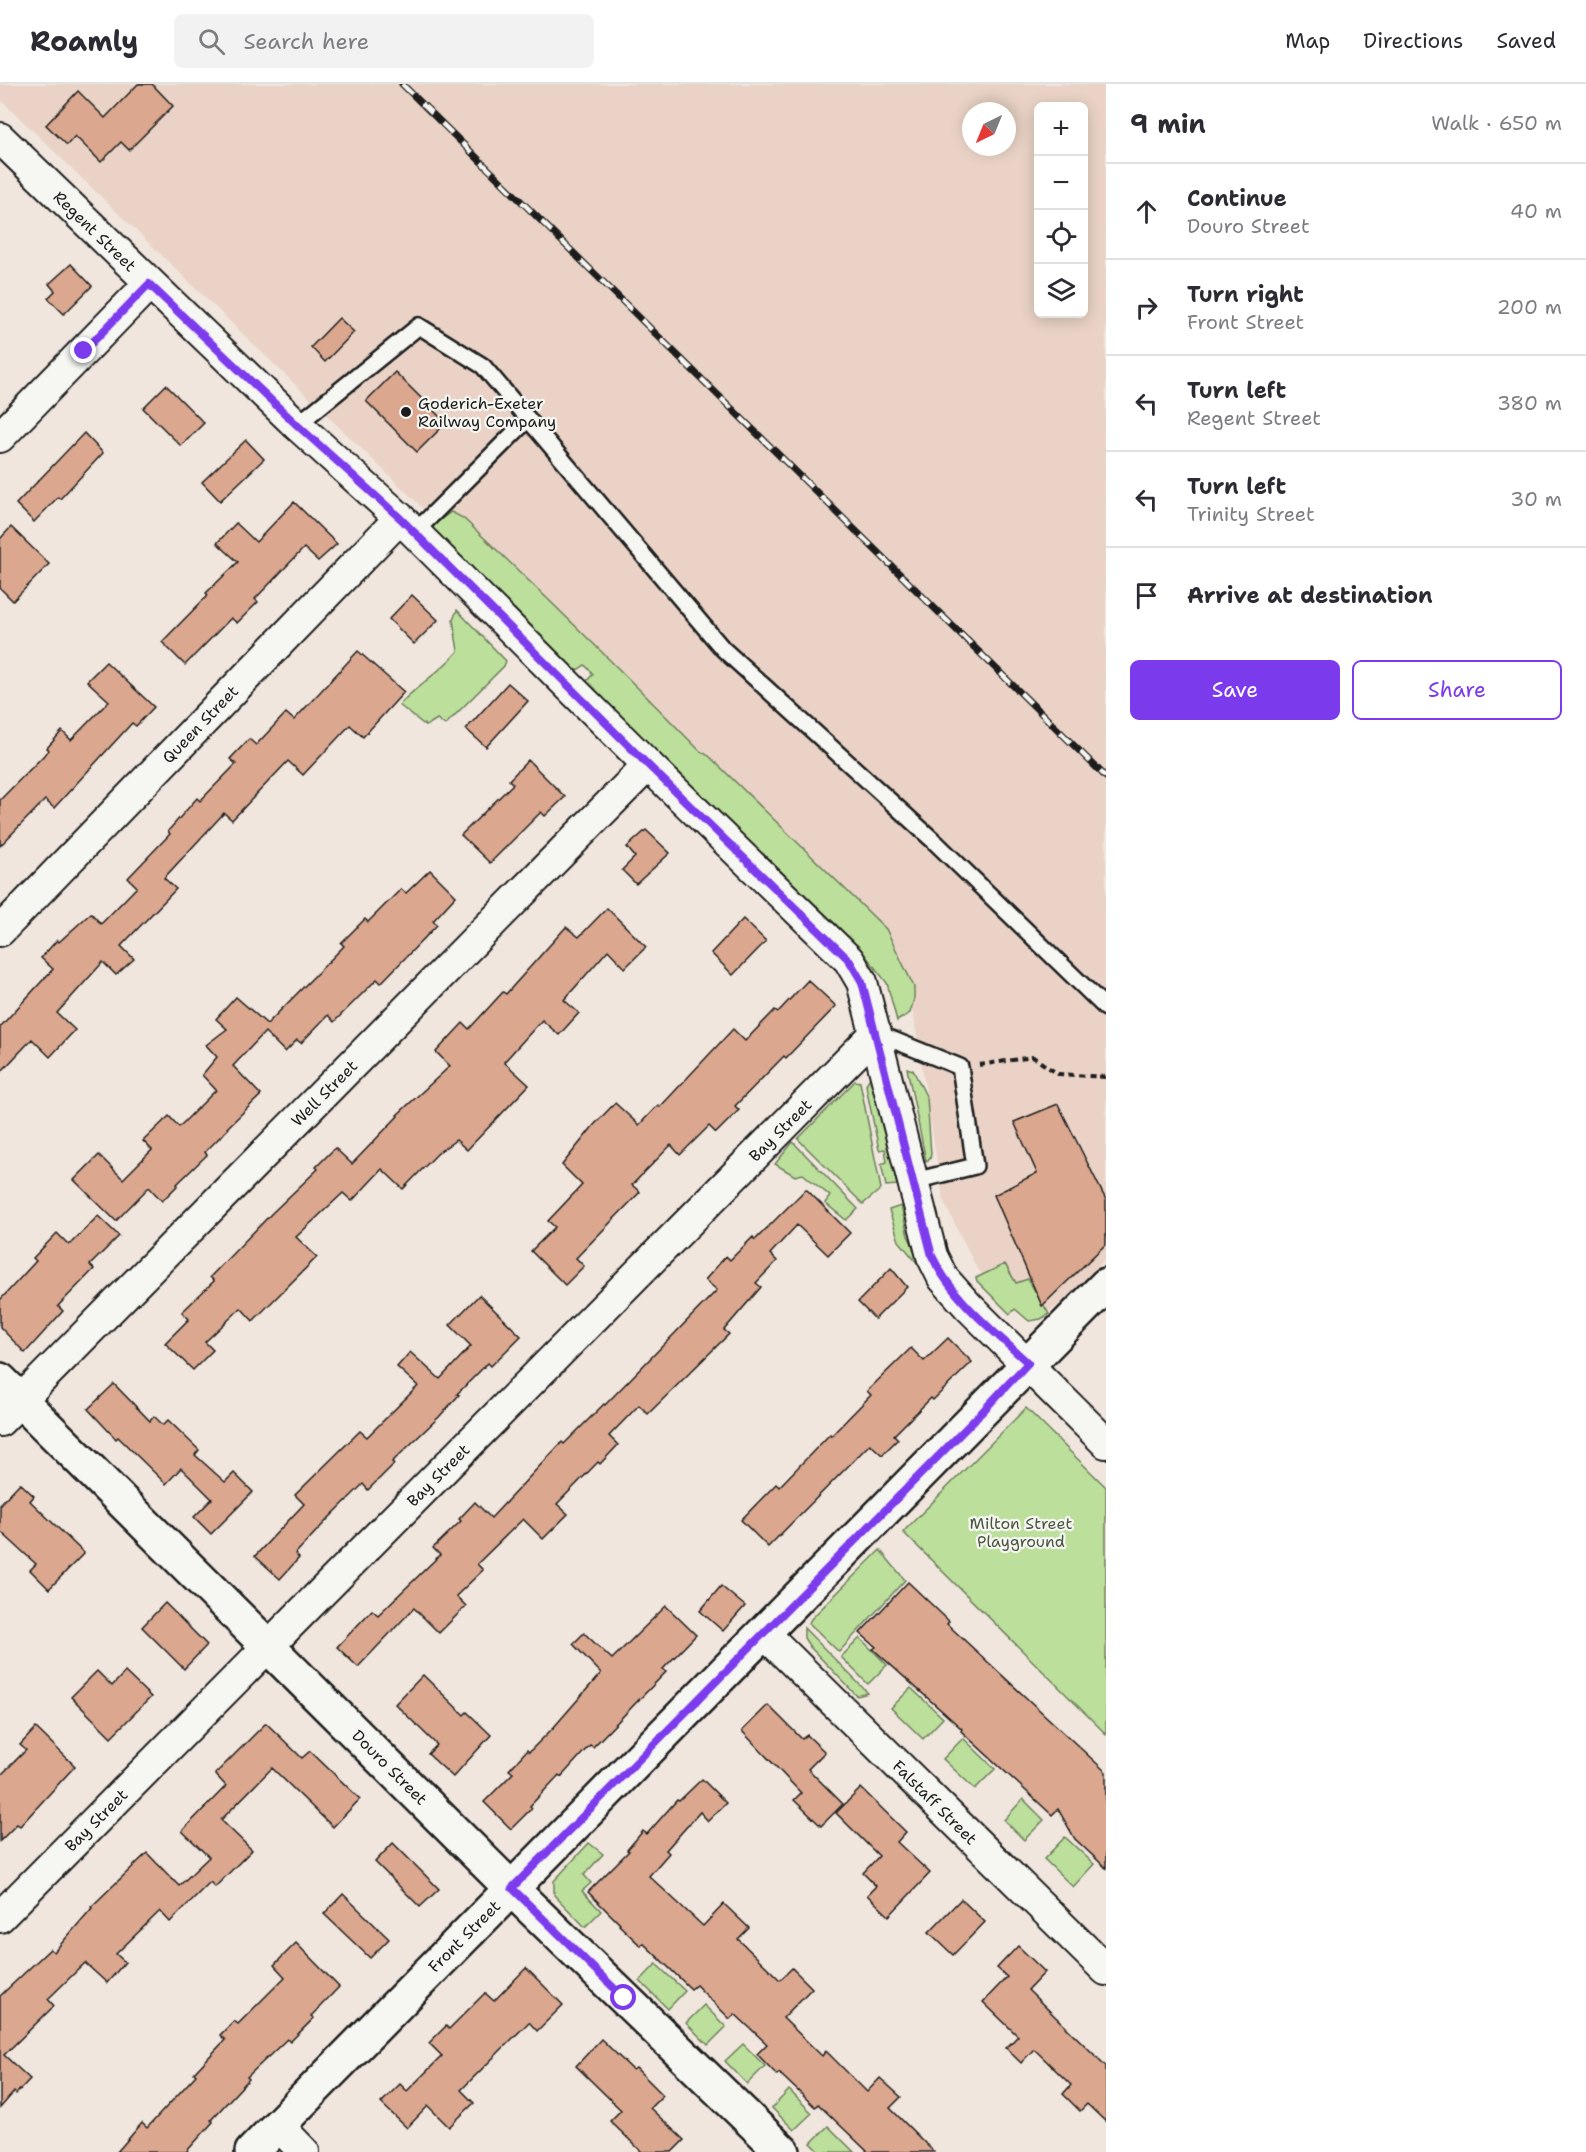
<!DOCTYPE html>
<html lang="en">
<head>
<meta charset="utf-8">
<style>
	:root { --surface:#fff; --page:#f2f2f3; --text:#2b2b33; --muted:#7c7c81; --line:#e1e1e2; --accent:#7c3aed }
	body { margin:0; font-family:"Shantell Sans",sans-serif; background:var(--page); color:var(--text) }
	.controls { position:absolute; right:18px; top:18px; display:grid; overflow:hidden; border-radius:9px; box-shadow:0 3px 15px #0003 }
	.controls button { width:54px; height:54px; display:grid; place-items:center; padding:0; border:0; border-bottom:2px solid var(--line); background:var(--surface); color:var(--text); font:30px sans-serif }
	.compass { position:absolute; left:962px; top:18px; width:54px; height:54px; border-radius:50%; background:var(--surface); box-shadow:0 3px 15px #0003; rotate:223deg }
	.stop { position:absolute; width:18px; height:18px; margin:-14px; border:4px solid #7c3aed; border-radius:50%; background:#fff }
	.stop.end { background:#7c3aed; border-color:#fff; box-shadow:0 2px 6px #0008 }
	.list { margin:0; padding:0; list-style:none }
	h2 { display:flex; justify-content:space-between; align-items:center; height:78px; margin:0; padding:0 24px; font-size:26px }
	h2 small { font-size:20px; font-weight:400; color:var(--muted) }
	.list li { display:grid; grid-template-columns:39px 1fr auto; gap:18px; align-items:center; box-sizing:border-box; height:96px; padding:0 24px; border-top:2px solid var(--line) }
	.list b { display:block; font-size:22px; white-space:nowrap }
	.list p { margin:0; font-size:20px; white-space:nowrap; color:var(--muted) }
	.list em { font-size:20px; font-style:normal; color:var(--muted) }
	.actions { display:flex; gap:12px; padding:18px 24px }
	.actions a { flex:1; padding:14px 0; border:2px solid var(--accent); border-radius:9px; text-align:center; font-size:21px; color:var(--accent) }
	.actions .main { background:var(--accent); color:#fff }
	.icon { flex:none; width:33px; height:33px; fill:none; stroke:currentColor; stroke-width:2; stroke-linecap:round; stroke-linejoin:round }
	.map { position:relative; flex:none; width:1106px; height:2068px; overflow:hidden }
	header { display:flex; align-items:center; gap:36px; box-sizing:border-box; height:84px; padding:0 30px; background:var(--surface); border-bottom:2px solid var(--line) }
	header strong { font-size:28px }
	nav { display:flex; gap:33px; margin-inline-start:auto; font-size:21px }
	.search { width:420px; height:54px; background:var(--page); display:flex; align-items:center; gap:15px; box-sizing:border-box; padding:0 21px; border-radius:9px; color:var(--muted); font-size:22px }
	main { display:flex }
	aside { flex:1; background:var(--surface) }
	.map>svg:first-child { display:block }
	.built { fill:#ead3c6; fill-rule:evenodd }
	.green { fill:#bce09b; stroke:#6c7e5c; stroke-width:1.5 }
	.building { fill:#dba78f; stroke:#1c1c1c; stroke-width:1.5 }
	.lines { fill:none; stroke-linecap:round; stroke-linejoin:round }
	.service-casing { stroke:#1c1c1c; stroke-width:20 }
	.minor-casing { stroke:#1c1c1c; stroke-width:34 }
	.tertiary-casing { stroke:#1c1c1c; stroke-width:38 }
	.path { stroke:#1c1c1c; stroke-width:4; stroke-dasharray:6 4.5; stroke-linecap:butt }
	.service { stroke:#f6f6f2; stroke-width:15 }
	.minor { stroke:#f6f6f2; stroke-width:30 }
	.tertiary { stroke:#f6f6f2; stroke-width:33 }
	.rail-casing { stroke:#1c1c1c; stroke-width:7 }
	.rail { stroke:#f6f6f2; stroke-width:4.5; stroke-dasharray:14; stroke-linecap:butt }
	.route { stroke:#7c3aed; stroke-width:8 }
	.poi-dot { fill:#1c1c1c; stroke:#f6f6f2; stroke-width:2 }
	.labels { text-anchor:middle; stroke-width:4.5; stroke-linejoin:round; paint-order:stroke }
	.street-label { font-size:16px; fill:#1c1c1c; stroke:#f6f6f2 }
	.poi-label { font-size:16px; fill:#1c1c1c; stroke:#f6f6f2; text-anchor:start }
	.park-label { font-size:16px; fill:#4c5742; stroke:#f6f6f2 }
</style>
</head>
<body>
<header>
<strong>Roamly</strong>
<div class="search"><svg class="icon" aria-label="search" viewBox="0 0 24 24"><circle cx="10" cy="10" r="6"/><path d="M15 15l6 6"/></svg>Search here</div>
<nav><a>Map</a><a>Directions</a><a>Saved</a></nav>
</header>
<main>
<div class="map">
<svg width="1106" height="2068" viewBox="0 0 1106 2068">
	<rect width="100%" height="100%" fill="#f1e6de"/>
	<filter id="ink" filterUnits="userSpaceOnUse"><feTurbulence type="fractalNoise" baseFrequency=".0167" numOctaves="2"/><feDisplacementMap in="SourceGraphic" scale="12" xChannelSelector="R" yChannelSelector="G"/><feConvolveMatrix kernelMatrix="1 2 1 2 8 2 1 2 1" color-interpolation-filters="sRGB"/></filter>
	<g filter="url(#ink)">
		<!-- built -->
		<path class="built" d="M0,0H1106V1174L1065,1218L1035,1235L977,1185L943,1116L914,934L902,888L0,15ZM1038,22H1084V230H1038ZM971,27H1007V63H971Z"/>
		<!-- green -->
		<g class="green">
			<path d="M451,428L463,434C544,510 622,587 700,667L709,672L886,845L914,903V915L910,929L897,937L887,899L865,871L585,599L593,590L585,581L573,589L428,445Z"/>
			<path d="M457,526L506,577L504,582L445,641L437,635L426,642L399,621C417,601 441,588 458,567L453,536Z"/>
			<path d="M907,984L913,986L927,1014L931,1070L930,1075L926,1077Z"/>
			<path d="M871,992L878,1002L897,1101L886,1102L881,1080L887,1078L885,1065L879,1066L867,1007L866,1000Z"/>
			<path d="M855,997L860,998L881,1105L863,1120L798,1055Z"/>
			<path d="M793,1058L858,1125L846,1136L825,1119L830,1112L803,1090L795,1092L775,1080Z"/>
			<path d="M901,1122L908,1152L920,1175L922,1185L899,1157L889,1126Z"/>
			<path d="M1005,1180L1016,1199L1028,1195L1049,1230L1041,1235L1029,1237L1015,1225L1010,1230L977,1197L976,1194Z"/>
			<path d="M1026,1324L1106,1403V1650L903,1448Z"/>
			<path d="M880,1466L905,1496L839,1568L809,1539L811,1535Z"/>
			<path d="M804,1544L868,1609L857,1612L810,1563L804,1554Z"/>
			<path d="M860,1554L887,1581L868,1600L841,1573Z"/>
			<path d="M911,1604L943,1634L923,1655L891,1624Z"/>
			<path d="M963,1654L995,1685L975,1705L943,1675Z"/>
			<path d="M1023,1715L1044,1736L1024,1756L1004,1736Z"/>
			<path d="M1065,1753L1094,1780L1073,1803L1044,1775Z"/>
			<path d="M589,1759L603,1770L584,1791L591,1799L582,1807L601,1827L585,1843L554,1811V1797Z"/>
			<path d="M656,1880L685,1907L668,1925L640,1897Z"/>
			<path d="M704,1921L726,1943L708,1961L686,1939Z"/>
			<path d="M743,1960L765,1982L747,2000L725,1977Z"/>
			<path d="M789,2006L812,2029L794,2046L772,2024Z"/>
			<path d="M828,2042L854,2068H820L811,2059Z"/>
		</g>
		<!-- building -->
		<g class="building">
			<path d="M138,0H152L173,22L129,66L121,58L101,78L75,52L67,61L46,41L78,7L105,34Z"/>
			<path d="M71,180L92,202L64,230L48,214L55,207L49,200Z"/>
			<path d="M339,234L354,248L325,278L311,263Z"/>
			<path d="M395,288L446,339L417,368L366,317Z"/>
			<path d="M166,301L204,339L181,362L143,324Z"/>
			<path d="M84,349L103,369L60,415L58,413L34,438L16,420Z"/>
			<path d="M246,356L264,375L220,417L202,398Z"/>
			<path d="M294,418L337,460L318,477L304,464L255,515L258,518L237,539L231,534L185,581L162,558L208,511L206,509L238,478L217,459L236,439L256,458Z"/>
			<path d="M11,443L49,480L13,517L0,504V455Z"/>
			<path d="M412,511L438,536L414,560L389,535Z"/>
			<path d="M358,567L404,608L363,653L350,641L303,691L288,677L232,736L224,729L164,794L176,805L121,862L134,875L116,891L103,878L57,929L75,946L50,973L32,955L0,989V943L53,885L41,874L57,856L59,858L91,829L101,840L137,803L128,794L170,750L168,747L197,714L200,717L236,680L230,675L249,655L256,661L286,629L294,636Z"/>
			<path d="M106,578L154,623L136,642L132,639L54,724L45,716L0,762V716L49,666L47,664L62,647L71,656L109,617L87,597Z"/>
			<path d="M508,599L528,617L486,663L466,645Z"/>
			<path d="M528,676L565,713L545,732L541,728L490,779L461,751L513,700L509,696Z"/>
			<path d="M646,746L670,769L636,800L622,786L635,773L627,763Z"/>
			<path d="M430,786L456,812L433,837L437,841L381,899L377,895L334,938L328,931L301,959L297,956L285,968L265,948L233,982L261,1011L227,1044L228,1045L205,1068L207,1071L177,1100L178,1101L162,1117L149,1103L116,1137L74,1096L99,1071L123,1095L152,1066L143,1057L169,1032L179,1043L216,1006L202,991L217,973L206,961L227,945L216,935L236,913L267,940L344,862L341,859L365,835L368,838L401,805L406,809Z"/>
			<path d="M607,824L646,863L625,884L608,866L564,916L579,929L559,951L542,936L504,978L529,1001L467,1066L456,1056L439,1068L403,1105L382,1085L352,1117L343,1109L296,1153L317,1173L253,1237L241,1224L205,1258L213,1266L193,1286L165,1259L189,1235L182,1228L214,1197L210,1193L272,1129L318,1085L316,1083L335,1064L352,1080L398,1032L397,1031L450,982L436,968L463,939L469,945L503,908L506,910L566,843L579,853Z"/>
			<path d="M743,835L766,857L733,891L711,869Z"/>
			<path d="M808,896L836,922L786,974L784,972L735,1022L739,1026L716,1049L709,1042L680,1071L671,1061L632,1101L640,1108L576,1174L584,1182L565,1201L531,1167L555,1143L548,1137L582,1101L562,1081L594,1041L615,1019L639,1041L658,1021L660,1023L733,945L745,957L775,926L778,928Z"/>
			<path d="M1058,1020L1106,1116V1160L1042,1222L994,1111L1037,1089L1014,1038Z"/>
			<path d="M806,1105L850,1149L828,1171L797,1141L770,1170L777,1177L756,1199L761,1203L724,1246L729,1250L648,1330L639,1321L609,1352L618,1361L600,1380L598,1378L557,1420L568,1430L543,1455L523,1435L477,1480L483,1486L456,1512L466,1522L439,1549L414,1524L358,1583L337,1563L372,1526L378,1531L440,1471L433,1464L461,1437L459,1435L475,1418L491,1434L562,1358L564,1360L604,1320L605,1321L717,1206L705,1196L726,1172L730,1176L753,1153L755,1156Z"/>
			<path d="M98,1132L119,1152L90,1181L94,1185L58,1222L63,1227L25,1269L0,1243V1216L36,1177L33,1174L57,1149L69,1161Z"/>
			<path d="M891,1184L907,1203L875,1235L858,1218Z"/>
			<path d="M479,1211L521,1252L491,1282L488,1279L457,1310L459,1311L439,1333L392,1378L394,1380L368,1406L363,1400L329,1434L295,1470L299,1474L280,1495L255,1472L304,1420L295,1411L360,1347L367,1353L418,1302L397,1283L410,1268L440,1295L471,1262L450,1241Z"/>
			<path d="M948,1254L972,1278L933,1316L931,1314L894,1351L898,1355L882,1371L870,1360L768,1463L741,1436L776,1400L779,1403L830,1350L831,1352L871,1311L867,1307L911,1264L924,1277Z"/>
			<path d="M114,1300L150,1337L154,1332L163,1341L168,1336L199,1366L195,1371L225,1398L234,1389L253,1408L211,1450L194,1433L212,1415L181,1384L166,1400L118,1353L116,1355L88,1325Z"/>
			<path d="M20,1399L34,1412L30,1417L84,1469L49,1505L30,1486L36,1480L0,1447V1420Z"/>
			<path d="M908,1498L949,1537L947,1540L1106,1688V1784L1075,1755L1058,1725L1052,1731L961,1647L962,1645L873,1565L876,1563L860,1549Z"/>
			<path d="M721,1502L745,1522L723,1547L700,1527Z"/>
			<path d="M165,1519L207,1561L184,1585L142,1543Z"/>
			<path d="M666,1522L696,1551L663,1585L666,1588L593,1663L590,1661L561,1693L559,1691L530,1722L532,1724L511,1745L484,1718L513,1689L509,1686L527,1666L529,1668L554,1643L601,1589L573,1560L584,1549L612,1575Z"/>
			<path d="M97,1587L112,1602L125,1588L151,1613L111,1653L71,1613Z"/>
			<path d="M423,1591L464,1631L467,1628L491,1651L453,1693L428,1670L437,1661L395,1620Z"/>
			<path d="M768,1621L802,1655L807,1651L825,1668L808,1685L843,1720L821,1742L794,1716L801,1709L742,1647Z"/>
			<path d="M266,1639L302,1674L310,1667L360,1715L333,1743L272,1684L221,1736L252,1766L215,1803L210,1798L170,1838L160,1827L116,1870L125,1878L107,1899L85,1879L48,1915L54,1922L4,1971L30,1995L16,2010L14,2008L0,2024V1912L50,1865L54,1868L92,1824L91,1823L147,1769L179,1802L209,1773L182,1747L226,1702L215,1690Z"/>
			<path d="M36,1644L75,1682L20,1742L17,1740L0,1757V1692L26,1666L20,1661Z"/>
			<path d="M702,1695L726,1719L708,1737L700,1728L666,1766L669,1769L649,1792L703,1842L724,1820L749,1844L738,1855L780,1896L792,1884L812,1904L783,1934L822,1972L826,1967L867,2008L880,1994L901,2013L890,2024L934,2068H868L818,2020L815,2023L779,1989L777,1991L757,1970L767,1960L735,1930L730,1935L696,1901L691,1905L643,1859L641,1862L619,1841L620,1840L588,1808L629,1767L627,1766L643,1747L647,1750L677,1716L679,1717Z"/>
			<path d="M861,1704L906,1748L897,1758L930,1789L889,1832L867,1811L876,1802L863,1789L879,1772L836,1729Z"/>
			<path d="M393,1759L439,1805L420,1823L375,1778Z"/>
			<path d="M343,1810L389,1855L370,1874L324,1830Z"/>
			<path d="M961,1815L985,1838L953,1871L929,1848Z"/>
			<path d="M296,1859L339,1903L311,1932L314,1934L290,1958L287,1955L247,1993L249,1995L211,2036L213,2038L186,2068H117L142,2039L147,2044L196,1991L194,1989L225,1956L220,1951L234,1937L238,1940L285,1893L274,1881Z"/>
			<path d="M1018,1862L1045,1888L1028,1906L1106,1982V2038L1087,2020L1080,2027L1063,2010L1071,2001L1034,1965L1021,1979L1006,1964L1018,1952L983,1918L1007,1893L997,1884Z"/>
			<path d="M526,1884L563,1921L537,1947L529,1938L461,2006L474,2019L449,2043L428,2022L407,2044L381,2019L400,2000L407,2007L442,1972L429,1959L446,1942L449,1945L485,1909L494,1917Z"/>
			<path d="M601,1955L633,1986L636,1984L663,2011L650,2024L684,2056L672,2068H642L610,2037L621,2026L576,1982Z"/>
		</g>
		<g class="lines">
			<defs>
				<g id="service">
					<path d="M297,341L419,242L483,282L723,565L935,758L1106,924"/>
					<path d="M415,448L528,335"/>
					<path d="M876,949L960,983L975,1082L914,1097"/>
				</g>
				<g id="minor">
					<path d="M0,54L297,341L400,434L648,681L849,876L862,898L932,1172L943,1194L968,1222L1106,1359"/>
					<path d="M0,353L149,200"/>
					<path d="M0,847L400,434"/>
					<path d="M0,1337L648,681"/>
					<path d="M764,1549L1106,1886"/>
					<path d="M0,1833L876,949"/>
					<path d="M278,2041L304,2068"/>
				</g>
				<g id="tertiary">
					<path d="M0,1296L526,1819L783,2068"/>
					<path d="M252,2068L1106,1201"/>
				</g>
			</defs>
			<!-- service casing -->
			<use href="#service" class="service-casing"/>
			<!-- minor casing -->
			<use href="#minor" class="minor-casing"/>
			<!-- tertiary casing -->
			<use href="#tertiary" class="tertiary-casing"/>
			<!-- path -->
			<path class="path" d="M979,981L1033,973L1058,990L1106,993"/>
			<!-- service -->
			<use href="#service" class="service"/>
			<!-- minor -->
			<use href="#minor" class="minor"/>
			<!-- tertiary -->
			<use href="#tertiary" class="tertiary"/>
			<defs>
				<path id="rail" d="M402,0L1106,693"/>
			</defs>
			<!-- rail casing -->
			<use href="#rail" class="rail-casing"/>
			<!-- rail -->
			<use href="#rail" class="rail"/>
		</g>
	</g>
	<g class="lines" filter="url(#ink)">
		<!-- route -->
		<path class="route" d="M84,267L149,200L297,341L400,434L648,681L849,876L862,898L932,1172C952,1215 994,1247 1028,1279L982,1328L512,1804L624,1914"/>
	</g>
	<!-- markers -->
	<circle class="poi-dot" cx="406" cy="328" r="6"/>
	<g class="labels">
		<!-- street labels -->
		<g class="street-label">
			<text transform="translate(95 147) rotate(44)" y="6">Regent Street</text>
			<text transform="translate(200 640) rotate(-46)" y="6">Queen Street</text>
			<text transform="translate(324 1009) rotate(-45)" y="6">Well Street</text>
			<text transform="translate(780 1046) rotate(-45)" y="6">Bay Street</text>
			<text transform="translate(438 1391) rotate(-45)" y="6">Bay Street</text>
			<text transform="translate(390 1683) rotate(45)" y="6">Douro Street</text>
			<text transform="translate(935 1718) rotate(45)" y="6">Falstaff Street</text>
			<text transform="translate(96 1736) rotate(-45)" y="6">Bay Street</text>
			<text transform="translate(464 1852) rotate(-45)" y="6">Front Street</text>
		</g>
		<!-- poi labels -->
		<g class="poi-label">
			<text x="418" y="325">Goderich-Exeter<tspan x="418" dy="18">Railway Company</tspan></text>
		</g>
		<!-- park labels -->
		<g class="park-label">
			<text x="1021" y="1445">Milton Street<tspan x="1021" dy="18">Playground</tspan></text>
		</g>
	</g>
</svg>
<div class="controls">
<button>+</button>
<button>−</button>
<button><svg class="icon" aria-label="locate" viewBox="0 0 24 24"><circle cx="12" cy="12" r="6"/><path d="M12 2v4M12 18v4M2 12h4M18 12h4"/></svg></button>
<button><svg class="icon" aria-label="layers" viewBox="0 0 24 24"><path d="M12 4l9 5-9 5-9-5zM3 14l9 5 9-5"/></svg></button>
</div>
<svg class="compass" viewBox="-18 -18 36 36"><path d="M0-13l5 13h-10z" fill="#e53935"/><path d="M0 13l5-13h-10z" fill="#7c7c81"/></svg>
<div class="stop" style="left:624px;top:1914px"></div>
<div class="stop end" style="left:84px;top:267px"></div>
</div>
<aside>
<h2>9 min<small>Walk · 650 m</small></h2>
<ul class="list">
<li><svg class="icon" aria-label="ahead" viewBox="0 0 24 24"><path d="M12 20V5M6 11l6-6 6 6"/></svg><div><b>Continue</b><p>Douro Street</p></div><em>40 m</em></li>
<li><svg class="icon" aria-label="right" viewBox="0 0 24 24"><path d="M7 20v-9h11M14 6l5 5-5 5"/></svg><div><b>Turn right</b><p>Front Street</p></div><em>200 m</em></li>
<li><svg class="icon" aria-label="left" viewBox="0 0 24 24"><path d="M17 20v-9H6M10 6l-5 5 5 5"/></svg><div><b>Turn left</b><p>Regent Street</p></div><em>380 m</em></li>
<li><svg class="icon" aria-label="left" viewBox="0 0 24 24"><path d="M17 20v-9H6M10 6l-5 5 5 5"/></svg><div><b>Turn left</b><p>Trinity Street</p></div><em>30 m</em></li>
<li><svg class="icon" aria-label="arrive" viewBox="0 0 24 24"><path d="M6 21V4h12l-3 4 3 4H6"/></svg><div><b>Arrive at destination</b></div></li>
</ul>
<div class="actions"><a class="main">Save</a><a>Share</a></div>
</aside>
</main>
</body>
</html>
